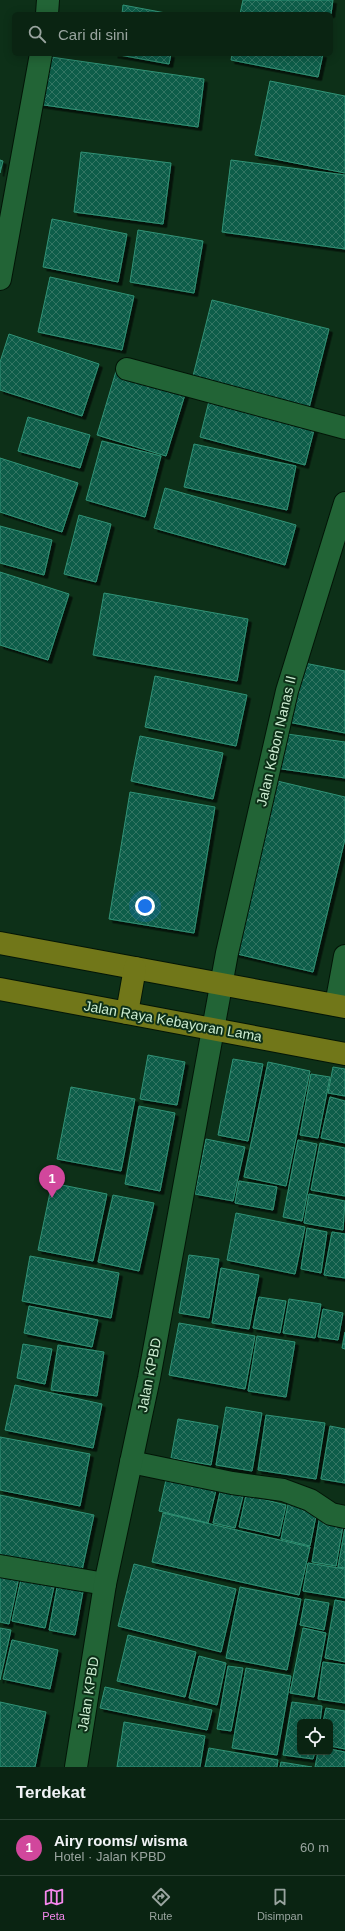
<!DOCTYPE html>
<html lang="id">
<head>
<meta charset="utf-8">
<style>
	:root { --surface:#0a2412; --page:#183020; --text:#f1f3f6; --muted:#99a49f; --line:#2a4132; --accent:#f688ed }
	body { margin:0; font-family:Helvetica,sans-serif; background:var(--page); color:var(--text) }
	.controls { position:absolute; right:12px; bottom:12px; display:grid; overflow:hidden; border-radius:6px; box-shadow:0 2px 10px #0003 }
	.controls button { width:36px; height:36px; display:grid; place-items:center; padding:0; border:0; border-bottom:1px solid var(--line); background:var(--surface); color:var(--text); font:20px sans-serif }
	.you { position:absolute; left:145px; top:906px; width:14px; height:14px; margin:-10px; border:3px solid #fff; border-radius:50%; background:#1a73e8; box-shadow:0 0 0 6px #1a73e833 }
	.badge { display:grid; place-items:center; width:26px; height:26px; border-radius:50%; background:var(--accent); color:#fff; font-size:13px; font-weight:700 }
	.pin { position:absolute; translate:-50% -33px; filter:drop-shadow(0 1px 2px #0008) }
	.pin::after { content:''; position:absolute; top:21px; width:14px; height:12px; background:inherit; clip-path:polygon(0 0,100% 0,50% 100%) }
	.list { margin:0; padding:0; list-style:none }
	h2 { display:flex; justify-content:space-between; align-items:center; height:52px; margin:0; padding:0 16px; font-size:17px }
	h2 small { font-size:13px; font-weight:400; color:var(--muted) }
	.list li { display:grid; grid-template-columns:26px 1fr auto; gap:12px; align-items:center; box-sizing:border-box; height:56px; padding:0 16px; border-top:1px solid var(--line) }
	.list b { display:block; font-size:15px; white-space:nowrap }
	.list p { margin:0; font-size:13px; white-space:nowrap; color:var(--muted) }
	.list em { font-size:13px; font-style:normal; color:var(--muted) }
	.icon { flex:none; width:22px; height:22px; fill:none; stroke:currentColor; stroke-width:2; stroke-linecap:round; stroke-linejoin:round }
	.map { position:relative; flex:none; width:345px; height:1767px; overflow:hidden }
	.search { position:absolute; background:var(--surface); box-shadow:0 2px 10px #0003; left:12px; right:12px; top:12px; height:44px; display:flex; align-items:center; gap:10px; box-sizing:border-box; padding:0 14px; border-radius:6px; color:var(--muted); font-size:15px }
	.sheet { height:108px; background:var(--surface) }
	nav { display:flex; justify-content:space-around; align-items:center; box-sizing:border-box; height:56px; border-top:1px solid var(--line); background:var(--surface); font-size:11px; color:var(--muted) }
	nav a { display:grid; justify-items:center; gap:2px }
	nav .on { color:var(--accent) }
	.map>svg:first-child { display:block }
	.building { fill:url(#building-cross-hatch); stroke:#319276; filter:url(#shadow) }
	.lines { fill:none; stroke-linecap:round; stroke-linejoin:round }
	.minor-casing { stroke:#031507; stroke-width:24 }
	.primary-casing { stroke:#031507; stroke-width:24 }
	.minor { stroke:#226436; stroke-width:22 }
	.primary { stroke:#717719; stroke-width:22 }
	.labels { text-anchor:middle; stroke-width:4; stroke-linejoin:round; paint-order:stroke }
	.street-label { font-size:14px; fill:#cdedd2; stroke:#0d3018 }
</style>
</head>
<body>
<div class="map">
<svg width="345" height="1767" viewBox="0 0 345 1767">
	<defs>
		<pattern id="building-cross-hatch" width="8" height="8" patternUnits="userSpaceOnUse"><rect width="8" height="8" fill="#0e5d49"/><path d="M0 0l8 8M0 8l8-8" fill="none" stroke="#307562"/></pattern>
		<filter id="shadow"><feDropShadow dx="3.5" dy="3.5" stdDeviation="0" flood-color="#0009"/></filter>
	</defs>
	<rect width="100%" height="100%" fill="#0d3018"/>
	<!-- building -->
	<g class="building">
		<path d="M243,0H333L331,14H240Z"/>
		<path d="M123,5L171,14H122Z"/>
		<path d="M114,54H171L169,64Z"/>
		<path d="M232,54H323L318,77L231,60Z"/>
		<path d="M44,56L204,79L198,127L37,104Z"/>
		<path d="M270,81L345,96V173L255,155Z"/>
		<path d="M81,152L171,163L163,224L74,212Z"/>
		<path d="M0,160L3,161L0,173Z"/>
		<path d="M231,160L345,175V249L222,232Z"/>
		<path d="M52,219L127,234L118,282L43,267Z"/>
		<path d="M138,230L203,241L194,293L130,282Z"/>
		<path d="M50,277L134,296L122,350L38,332Z"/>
		<path d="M212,300L329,329L309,408L192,380Z"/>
		<path d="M9,334L99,364L82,416L0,390V362Z"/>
		<path d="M117,368L187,388L166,456L97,435Z"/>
		<path d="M210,397L315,426L305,465L200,437Z"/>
		<path d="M28,417L90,435L80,468L18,451Z"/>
		<path d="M102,441L161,456L145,517L86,500Z"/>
		<path d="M194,444L296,466L287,510L184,487Z"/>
		<path d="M0,458L78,483L62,532L0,512Z"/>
		<path d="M165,488L296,525L285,565L154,528Z"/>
		<path d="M79,515L111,524L96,582L64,574Z"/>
		<path d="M0,526L52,540L44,575L0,563Z"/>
		<path d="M0,572L69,594L48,660L0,645Z"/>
		<path d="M104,593L248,619L237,681L93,655Z"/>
		<path d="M299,662L345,671V733L288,722Z"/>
		<path d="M155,676L247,695L236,746L145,727Z"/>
		<path d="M280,733L345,742V778L275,768Z"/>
		<path d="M140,736L223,753L213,799L131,781Z"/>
		<path d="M273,780L345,797V839L313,972L233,953Z"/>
		<path d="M130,792L215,807L194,933L109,919Z"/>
		<path d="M148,1055L185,1062L177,1105L140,1099Z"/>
		<path d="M233,1059L263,1064L248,1141L218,1135Z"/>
		<path d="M268,1062L310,1071L286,1186L244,1177Z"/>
		<path d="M333,1067L345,1069V1096L328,1093Z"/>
		<path d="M311,1074L330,1077L318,1138L300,1135Z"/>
		<path d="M71,1087L135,1099L121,1171L57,1159Z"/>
		<path d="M330,1097L345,1101V1143L321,1138Z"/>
		<path d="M139,1106L175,1113L160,1191L125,1184Z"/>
		<path d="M206,1139L245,1147L233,1201L195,1194Z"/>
		<path d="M298,1140L317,1144L302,1221L283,1217Z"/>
		<path d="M320,1143L345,1148V1196L311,1190Z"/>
		<path d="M239,1181L277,1187L273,1210L235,1203Z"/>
		<path d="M52,1183L107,1194L93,1261L38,1250Z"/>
		<path d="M309,1194L345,1201L343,1230L304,1223Z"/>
		<path d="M113,1195L154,1203L139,1271L98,1262Z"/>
		<path d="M236,1213L305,1227L295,1274L227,1260Z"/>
		<path d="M307,1228L327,1232L321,1273L301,1269Z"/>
		<path d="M332,1232L345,1234V1278L324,1275Z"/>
		<path d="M189,1255L219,1259L209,1318L179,1313Z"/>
		<path d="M30,1256L119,1273L111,1318L22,1301Z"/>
		<path d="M221,1268L259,1275L249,1329L212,1323Z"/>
		<path d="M259,1297L286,1301L280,1333L253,1328Z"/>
		<path d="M289,1299L321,1304L315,1338L283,1333Z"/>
		<path d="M29,1306L98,1320L92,1347L24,1333Z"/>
		<path d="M323,1309L343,1313L338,1340L318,1337Z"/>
		<path d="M179,1323L255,1336L245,1389L169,1375Z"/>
		<path d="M345,1332V1349L342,1348Z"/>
		<path d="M257,1336L295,1342L286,1397L248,1391Z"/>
		<path d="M23,1344L52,1349L45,1384L17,1378Z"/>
		<path d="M58,1345L104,1352L97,1396L51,1390Z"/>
		<path d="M15,1385L102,1404L93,1448L5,1430Z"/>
		<path d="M226,1407L262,1413L252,1471L216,1465Z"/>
		<path d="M266,1415L325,1423L316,1479L258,1470Z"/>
		<path d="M178,1419L218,1426L211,1465L171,1458Z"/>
		<path d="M330,1426L345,1429V1483L321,1479Z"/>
		<path d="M0,1437L90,1454L80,1506L0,1490Z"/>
		<path d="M168,1471L218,1482L208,1523L159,1511Z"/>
		<path d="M222,1483L245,1488L235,1528L213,1523Z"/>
		<path d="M0,1495L94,1515L81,1575L0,1558Z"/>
		<path d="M246,1495L286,1505L279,1536L239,1527Z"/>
		<path d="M289,1500L318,1506L310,1546L281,1539Z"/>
		<path d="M163,1513L310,1547L299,1595L152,1562Z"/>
		<path d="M320,1515L344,1520L336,1566L312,1562Z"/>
		<path d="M345,1528V1568L338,1567Z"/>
		<path d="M308,1563L345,1569V1598L303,1591Z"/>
		<path d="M134,1564L236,1589L221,1652L118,1626Z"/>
		<path d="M0,1573L19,1577L9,1624L0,1622Z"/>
		<path d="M22,1575L55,1582L45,1628L12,1621Z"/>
		<path d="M58,1582L84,1586L75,1635L49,1630Z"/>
		<path d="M240,1587L301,1599L287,1670L226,1658Z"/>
		<path d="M305,1599L329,1603L324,1630L300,1625Z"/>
		<path d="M335,1600L345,1602V1662L325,1658Z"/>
		<path d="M0,1628L11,1630L0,1680Z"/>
		<path d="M303,1628L326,1633L314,1697L290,1693Z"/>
		<path d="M128,1635L196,1652L185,1697L117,1681Z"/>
		<path d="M12,1640L58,1650L50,1689L3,1679Z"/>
		<path d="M199,1656L226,1663L217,1705L189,1698Z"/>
		<path d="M323,1662L345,1665V1703L318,1699Z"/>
		<path d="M228,1666L243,1668L231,1731L217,1729Z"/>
		<path d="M246,1668L291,1676L277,1755L232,1748Z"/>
		<path d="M105,1687L212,1710L207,1730L100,1708Z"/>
		<path d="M0,1702L46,1712L35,1767H0Z"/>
		<path d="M292,1702L322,1706L320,1722H300V1752H315L313,1759L283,1755Z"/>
		<path d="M326,1708L345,1711V1749L330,1746V1722H323Z"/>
		<path d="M124,1722L205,1736L200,1767H117Z"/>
		<path d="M209,1748L278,1760L277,1767H205Z"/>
		<path d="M330,1749L345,1752V1767H315L318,1752H330Z"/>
		<path d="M281,1762L312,1767H280Z"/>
	</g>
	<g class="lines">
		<defs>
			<g id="minor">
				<path d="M47,14L48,0"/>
				<path d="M0,279L41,54"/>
				<path d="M127,369L345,428"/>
				<path d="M336,1005L345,956"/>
				<path d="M131,1462L232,1483L283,1490L310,1500L331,1514L345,1517"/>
				<path d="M0,1566L105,1584"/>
				<path d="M76,1767L105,1584L149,1378L227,953L287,691L345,503"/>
			</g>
			<g id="primary">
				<path d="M0,943L345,1007"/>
				<path d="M0,989L345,1054"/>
				<path d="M127,1013L135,968"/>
			</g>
		</defs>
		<!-- minor casing -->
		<use href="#minor" class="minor-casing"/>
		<!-- primary casing -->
		<use href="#primary" class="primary-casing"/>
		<!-- minor -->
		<use href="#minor" class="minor"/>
		<!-- primary -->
		<use href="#primary" class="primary"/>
	</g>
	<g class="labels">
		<!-- street labels -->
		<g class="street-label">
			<text transform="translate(276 741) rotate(-77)" y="5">Jalan Kebon Nanas II</text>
			<text transform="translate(173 1021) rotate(10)" y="5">Jalan Raya Kebayoran Lama</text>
			<text transform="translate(149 1375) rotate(-79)" y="5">Jalan KPBD</text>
			<text transform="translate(88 1694) rotate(-81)" y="5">Jalan KPBD</text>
		</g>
	</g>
</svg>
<div class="controls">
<button><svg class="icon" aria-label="locate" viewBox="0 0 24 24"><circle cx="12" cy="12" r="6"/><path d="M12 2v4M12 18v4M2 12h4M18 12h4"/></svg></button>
</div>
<div class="you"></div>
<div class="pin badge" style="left:52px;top:1198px;background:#d1479c">1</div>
<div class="search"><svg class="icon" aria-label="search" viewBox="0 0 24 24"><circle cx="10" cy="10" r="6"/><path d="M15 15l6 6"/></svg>Cari di sini</div>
</div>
<section class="sheet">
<h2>Terdekat<small></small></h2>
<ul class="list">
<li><span class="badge" style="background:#d1479c">1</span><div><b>Airy rooms/ wisma</b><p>Hotel · Jalan KPBD</p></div><em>60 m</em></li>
</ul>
</section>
<nav>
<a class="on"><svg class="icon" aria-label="map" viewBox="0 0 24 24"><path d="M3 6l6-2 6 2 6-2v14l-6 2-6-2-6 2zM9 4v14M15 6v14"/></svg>Peta</a>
<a><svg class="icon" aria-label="directions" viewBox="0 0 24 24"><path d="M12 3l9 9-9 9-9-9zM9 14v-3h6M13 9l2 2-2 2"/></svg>Rute</a>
<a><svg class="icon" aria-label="saved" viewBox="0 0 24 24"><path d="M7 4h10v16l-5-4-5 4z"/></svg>Disimpan</a>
</nav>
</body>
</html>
